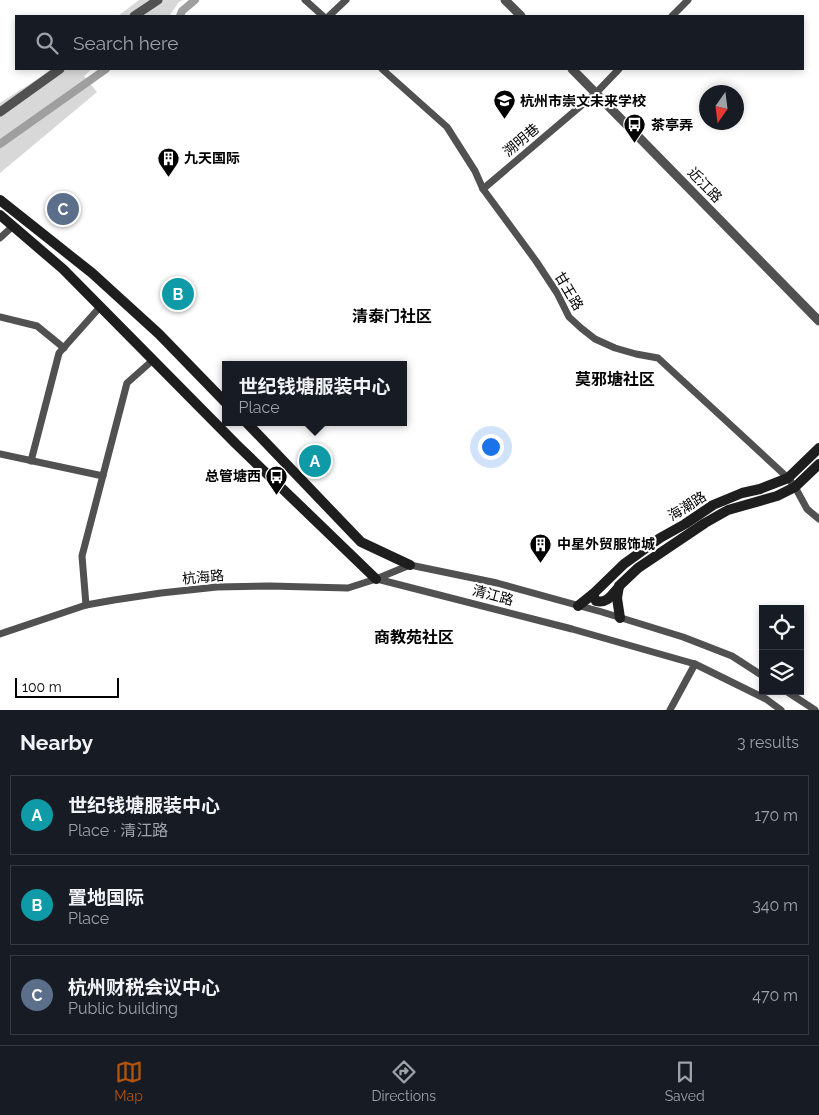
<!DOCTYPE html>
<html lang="en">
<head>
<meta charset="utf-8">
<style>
	:root { --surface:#171b24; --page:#242831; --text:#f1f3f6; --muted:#9ea1a6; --line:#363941; --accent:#b45309 }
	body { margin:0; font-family:Raleway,"Noto Sans SC",sans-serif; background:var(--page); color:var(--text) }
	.controls { position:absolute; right:15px; bottom:15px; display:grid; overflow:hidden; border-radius:0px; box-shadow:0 2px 8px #0003 }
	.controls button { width:45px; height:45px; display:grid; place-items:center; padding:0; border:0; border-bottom:1px solid var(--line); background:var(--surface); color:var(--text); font:25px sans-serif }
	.compass { position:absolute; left:699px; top:85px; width:45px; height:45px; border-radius:50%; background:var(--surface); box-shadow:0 2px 8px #0003; rotate:194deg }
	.scale { position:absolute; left:15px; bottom:12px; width:104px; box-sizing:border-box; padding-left:5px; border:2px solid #000; border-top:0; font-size:14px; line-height:18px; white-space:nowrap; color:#000; -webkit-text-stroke:4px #fff; paint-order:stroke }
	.you { position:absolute; left:490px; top:446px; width:18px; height:18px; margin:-12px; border:4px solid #fff; border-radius:50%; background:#1a73e8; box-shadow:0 0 0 8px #1a73e833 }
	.badge { display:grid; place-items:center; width:32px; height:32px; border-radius:50%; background:var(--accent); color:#fff; font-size:16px; font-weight:700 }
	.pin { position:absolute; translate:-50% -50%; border:2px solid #fff; box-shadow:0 1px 5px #0006 }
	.popup { position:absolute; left:222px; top:361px; width:185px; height:65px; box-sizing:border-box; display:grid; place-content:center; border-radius:0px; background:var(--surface); filter:drop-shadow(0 1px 4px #0005); font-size:16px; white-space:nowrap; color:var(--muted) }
	.popup b { font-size:19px; color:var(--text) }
	.popup::after { content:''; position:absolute; left:50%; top:100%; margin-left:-10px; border:10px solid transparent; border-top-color:var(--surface) }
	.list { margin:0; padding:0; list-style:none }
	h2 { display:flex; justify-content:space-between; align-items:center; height:65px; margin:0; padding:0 20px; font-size:21px }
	h2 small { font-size:16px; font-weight:400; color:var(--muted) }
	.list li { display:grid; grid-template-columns:32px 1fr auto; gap:15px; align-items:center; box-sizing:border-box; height:80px; margin:0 10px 10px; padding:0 10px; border:1px solid var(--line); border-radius:0px }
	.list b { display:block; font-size:19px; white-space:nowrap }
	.list p { margin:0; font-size:16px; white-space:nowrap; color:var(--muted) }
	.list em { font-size:16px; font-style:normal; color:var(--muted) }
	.icon { flex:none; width:28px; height:28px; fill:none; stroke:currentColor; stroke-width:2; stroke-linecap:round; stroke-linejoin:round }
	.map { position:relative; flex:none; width:819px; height:710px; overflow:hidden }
	.search { position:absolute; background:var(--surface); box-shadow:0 2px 8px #0003; left:15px; right:15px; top:15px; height:55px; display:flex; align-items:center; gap:12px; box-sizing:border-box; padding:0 18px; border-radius:0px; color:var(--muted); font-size:19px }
	.sheet { height:335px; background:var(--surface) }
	nav { display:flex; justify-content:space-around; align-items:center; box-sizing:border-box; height:70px; border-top:1px solid var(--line); background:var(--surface); font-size:14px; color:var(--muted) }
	nav a { display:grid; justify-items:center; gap:2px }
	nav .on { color:var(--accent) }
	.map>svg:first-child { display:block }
	.green { fill:#d8d8d8 }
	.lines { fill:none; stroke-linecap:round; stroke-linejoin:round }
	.canal { stroke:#9f9f9f; stroke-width:8 }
	.minor { stroke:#515151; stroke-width:7 }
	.tertiary { stroke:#515151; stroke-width:9 }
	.secondary { stroke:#1e1e1e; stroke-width:10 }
	.labels { text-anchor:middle; stroke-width:4; stroke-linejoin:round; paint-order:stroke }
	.poi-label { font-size:14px; font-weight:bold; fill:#000; stroke:#fff; text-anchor:start }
	.street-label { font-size:14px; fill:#000; stroke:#fff }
	.quarter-label { font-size:16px; font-weight:bold; fill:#000; stroke:#fff }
</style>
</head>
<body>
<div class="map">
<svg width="819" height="710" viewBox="0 0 819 710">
	<rect width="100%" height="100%" fill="#fff"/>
	<!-- green -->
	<g class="green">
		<path d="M139,0H183L179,2L169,16H118Z"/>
		<path d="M51,69H92L84,76L97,92L0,173V103L39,78Z"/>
	</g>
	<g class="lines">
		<!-- canal -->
		<g class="canal">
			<path d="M180,16L182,11L195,0"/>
			<path d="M0,144L106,69"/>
		</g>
		<!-- minor -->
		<g class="minor">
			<path d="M305,0L323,16"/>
			<path d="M329,16L346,0"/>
			<path d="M672,16L688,0"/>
			<path d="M382,69L447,127L475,171L483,189L536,261L557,293L569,317L581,328L595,339L615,348L636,354L658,358L788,478L795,487L807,509L819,519"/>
			<path d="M483,189L596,93L619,69"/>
			<path d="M0,238L13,226"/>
			<path d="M0,317L37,326L64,348"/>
			<path d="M0,454L103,476"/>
			<path d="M31,461L59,353L100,307"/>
			<path d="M377,579L572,629L695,664L766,699L781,710"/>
			<path d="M86,605L82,556L127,383L153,360"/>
			<path d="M0,634L86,605L114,600L161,593L217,587L270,586L348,588L376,579L410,565L497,583L602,612L683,637L732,656L763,676"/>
			<path d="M786,691L815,710"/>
			<path d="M670,710L695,664"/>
		</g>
		<!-- tertiary -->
		<g class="tertiary">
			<path d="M505,0L521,16"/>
			<path d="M134,16L158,0"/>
			<path d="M572,69L819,321"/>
			<path d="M0,112L60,69"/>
		</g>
		<!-- secondary -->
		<g class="secondary">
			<path d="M0,200L92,273L159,334L226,403"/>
			<path d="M0,215L63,269L236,444L376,579"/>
			<path d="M246,422L361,542L410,565"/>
			<path d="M593,594L594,597L596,601C608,604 612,594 619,587"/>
			<path d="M578,606L593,594L624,564L660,538L685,524L713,505L742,493L760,489L788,478L819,448"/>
			<path d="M620,618L617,598L619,586L638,568L705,523L728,510L777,496L795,487L819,464"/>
		</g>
	</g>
	<!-- icons -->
	<defs>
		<symbol id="school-pin" viewBox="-11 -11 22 30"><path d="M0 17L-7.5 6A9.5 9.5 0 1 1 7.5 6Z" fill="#000" stroke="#fff"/><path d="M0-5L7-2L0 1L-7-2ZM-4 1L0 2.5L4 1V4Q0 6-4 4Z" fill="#fff"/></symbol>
		<symbol id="bus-pin" viewBox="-11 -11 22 30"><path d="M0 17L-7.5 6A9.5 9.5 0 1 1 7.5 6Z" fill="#000" stroke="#fff"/><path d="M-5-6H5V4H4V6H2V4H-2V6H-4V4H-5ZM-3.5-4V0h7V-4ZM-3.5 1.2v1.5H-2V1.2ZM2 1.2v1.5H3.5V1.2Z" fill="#fff"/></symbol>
		<symbol id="building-pin" viewBox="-11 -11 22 30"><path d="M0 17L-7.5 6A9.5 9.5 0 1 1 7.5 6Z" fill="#000" stroke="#fff"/><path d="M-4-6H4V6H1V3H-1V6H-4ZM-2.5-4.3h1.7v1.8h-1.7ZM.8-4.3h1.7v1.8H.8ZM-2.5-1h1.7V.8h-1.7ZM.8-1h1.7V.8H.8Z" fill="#fff"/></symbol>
	</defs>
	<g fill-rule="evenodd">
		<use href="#school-pin" x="492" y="88" width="25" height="34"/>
		<use href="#bus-pin" x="622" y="112" width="25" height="34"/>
		<use href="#building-pin" x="156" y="146" width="25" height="34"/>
		<use href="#bus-pin" x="264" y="464" width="25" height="34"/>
		<use href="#building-pin" x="528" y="532" width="25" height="34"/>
	</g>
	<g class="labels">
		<!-- poi labels -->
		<g class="poi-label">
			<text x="520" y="106">杭州市崇文未来学校</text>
			<text x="651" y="130">茶亭弄</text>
			<text x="184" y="163">九天国际</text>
			<text x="261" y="481" text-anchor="end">总管塘西</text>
			<text x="557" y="549">中星外贸服饰城</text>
		</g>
		<!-- street labels -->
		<g class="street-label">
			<text transform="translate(521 140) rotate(-40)" y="5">溯明巷</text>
			<text transform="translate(705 185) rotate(46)" y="5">近江路</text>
			<text transform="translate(569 291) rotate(59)" y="5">甘王路</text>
			<text transform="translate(687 506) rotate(-32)" y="5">海潮路</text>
			<text transform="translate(203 577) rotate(-5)" y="5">杭海路</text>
			<text transform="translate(493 595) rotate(15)" y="5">清江路</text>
		</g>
		<!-- quarter labels -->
		<g class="quarter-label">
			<text x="392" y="322">清泰门社区</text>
			<text x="615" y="385">莫邪塘社区</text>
			<text x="414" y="643">商教苑社区</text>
		</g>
	</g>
</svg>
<div class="controls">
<button><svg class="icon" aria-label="locate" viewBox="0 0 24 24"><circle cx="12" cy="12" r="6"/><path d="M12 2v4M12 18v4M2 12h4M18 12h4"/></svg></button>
<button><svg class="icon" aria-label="layers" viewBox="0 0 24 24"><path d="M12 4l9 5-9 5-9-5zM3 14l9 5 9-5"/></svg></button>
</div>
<svg class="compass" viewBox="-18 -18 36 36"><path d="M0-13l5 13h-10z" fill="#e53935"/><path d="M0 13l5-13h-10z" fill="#9ea1a6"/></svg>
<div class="scale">100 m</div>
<div class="you"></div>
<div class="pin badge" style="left:315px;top:461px;background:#0f9aa8">A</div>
<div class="popup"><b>世纪钱塘服装中心</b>Place</div>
<div class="pin badge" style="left:178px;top:294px;background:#0f9aa8">B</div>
<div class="pin badge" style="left:63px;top:209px;background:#5c6f8a">C</div>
<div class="search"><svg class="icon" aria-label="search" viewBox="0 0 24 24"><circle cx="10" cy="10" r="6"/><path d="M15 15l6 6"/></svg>Search here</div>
</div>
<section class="sheet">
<h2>Nearby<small>3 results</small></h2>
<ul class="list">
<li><span class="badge" style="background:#0f9aa8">A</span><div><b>世纪钱塘服装中心</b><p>Place · 清江路</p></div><em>170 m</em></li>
<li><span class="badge" style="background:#0f9aa8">B</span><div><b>置地国际</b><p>Place</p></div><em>340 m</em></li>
<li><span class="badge" style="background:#5c6f8a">C</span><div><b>杭州财税会议中心</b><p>Public building</p></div><em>470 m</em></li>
</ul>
</section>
<nav>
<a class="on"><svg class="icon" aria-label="map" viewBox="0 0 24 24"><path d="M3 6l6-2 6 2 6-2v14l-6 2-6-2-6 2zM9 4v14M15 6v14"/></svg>Map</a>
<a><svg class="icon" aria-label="directions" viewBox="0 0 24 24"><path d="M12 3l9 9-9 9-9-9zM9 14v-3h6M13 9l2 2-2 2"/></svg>Directions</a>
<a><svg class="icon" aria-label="saved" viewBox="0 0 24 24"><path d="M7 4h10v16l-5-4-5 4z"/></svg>Saved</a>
</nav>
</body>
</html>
